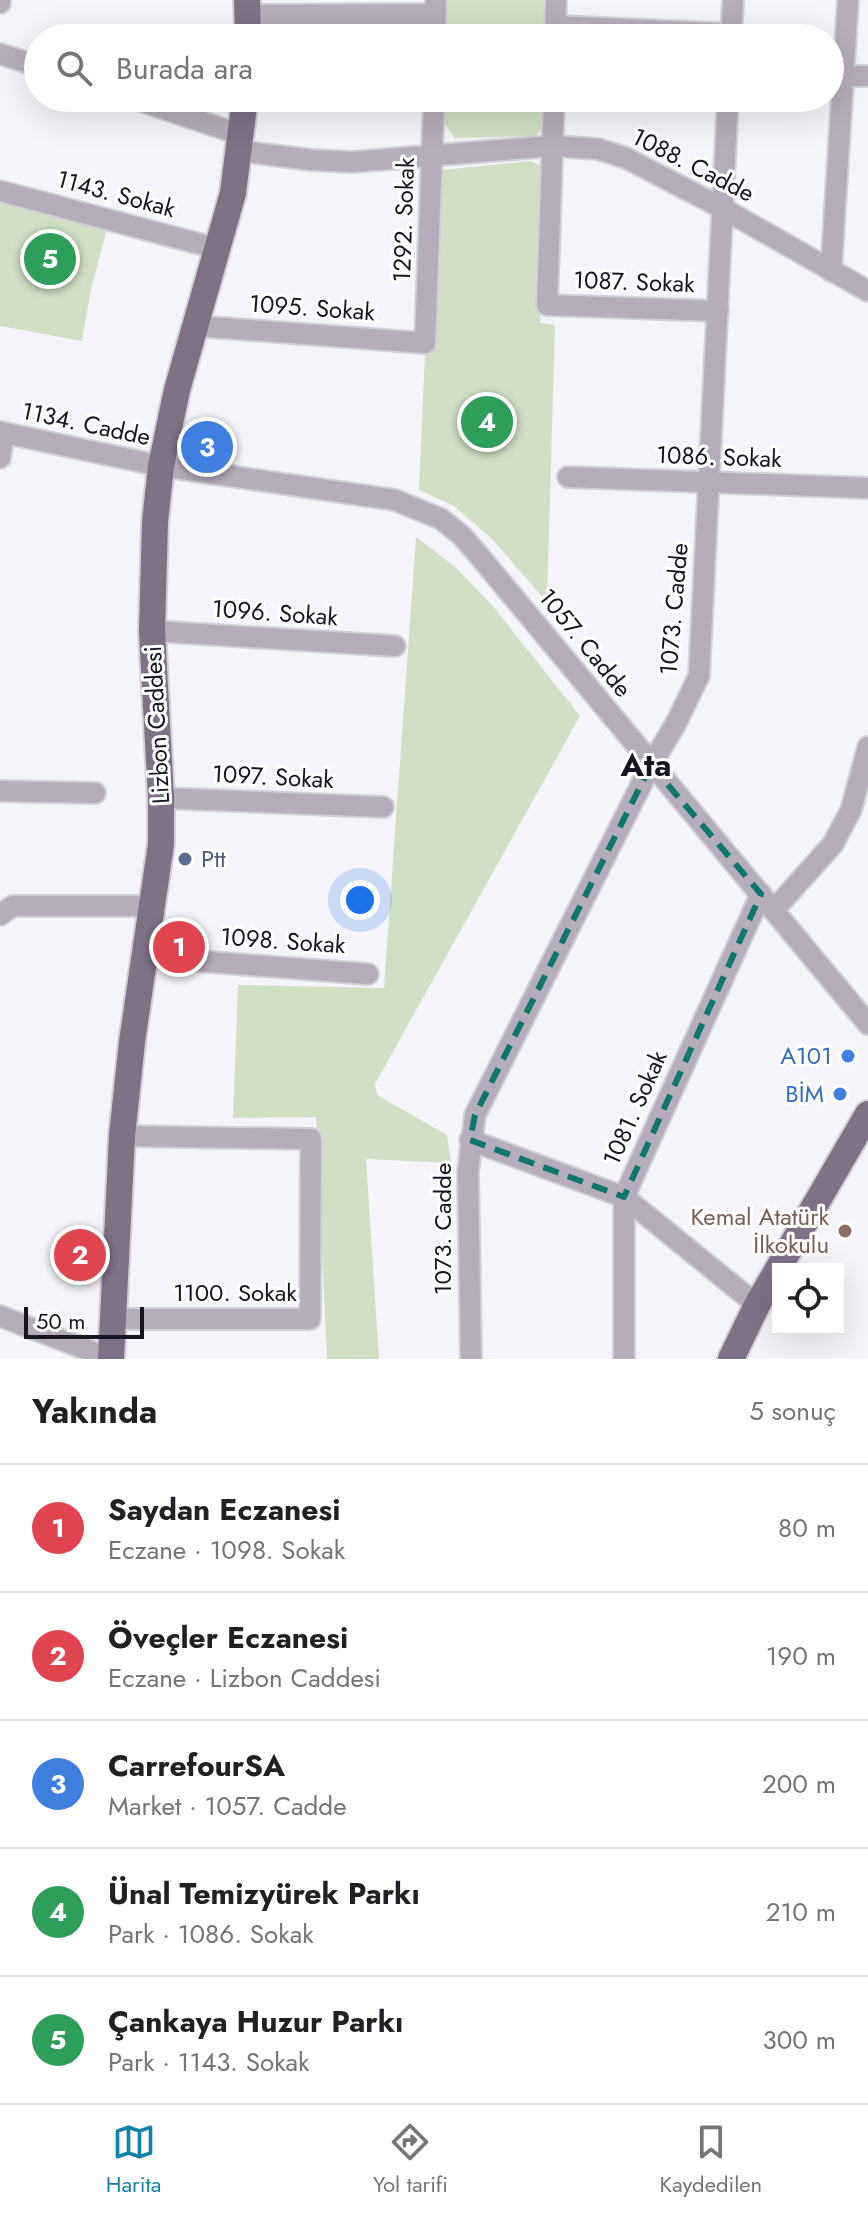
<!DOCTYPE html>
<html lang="tr">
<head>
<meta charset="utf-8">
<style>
	:root { --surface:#fff; --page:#f2f2f2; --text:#202124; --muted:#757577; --line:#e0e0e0; --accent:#1281a9 }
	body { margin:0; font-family:Jost,sans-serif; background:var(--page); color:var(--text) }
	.controls { position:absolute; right:24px; bottom:24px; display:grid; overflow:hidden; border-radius:0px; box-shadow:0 8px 32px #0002 }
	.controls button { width:72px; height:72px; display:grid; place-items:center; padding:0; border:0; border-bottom:2px solid var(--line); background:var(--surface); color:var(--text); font:40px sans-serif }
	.scale { position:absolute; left:24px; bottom:20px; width:120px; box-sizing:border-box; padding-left:8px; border:4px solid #171520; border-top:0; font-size:22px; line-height:28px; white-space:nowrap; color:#171520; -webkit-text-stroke:6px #fff; paint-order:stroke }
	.you { position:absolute; left:360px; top:900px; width:28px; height:28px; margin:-20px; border:6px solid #fff; border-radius:50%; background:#1a73e8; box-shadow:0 0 0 12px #1a73e833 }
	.badge { display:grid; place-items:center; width:52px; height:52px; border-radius:50%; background:var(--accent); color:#fff; font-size:26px; font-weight:700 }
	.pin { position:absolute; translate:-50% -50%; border:4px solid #fff; box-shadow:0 2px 8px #0006 }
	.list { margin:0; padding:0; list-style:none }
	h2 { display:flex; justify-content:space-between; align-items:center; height:104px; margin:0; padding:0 32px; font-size:34px }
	h2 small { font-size:26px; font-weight:400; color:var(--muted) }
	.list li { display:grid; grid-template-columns:52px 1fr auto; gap:24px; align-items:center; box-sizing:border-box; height:128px; padding:0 32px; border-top:2px solid var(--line) }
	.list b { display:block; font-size:30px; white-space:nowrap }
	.list p { margin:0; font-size:26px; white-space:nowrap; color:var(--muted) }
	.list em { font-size:26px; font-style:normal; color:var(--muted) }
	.icon { flex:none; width:44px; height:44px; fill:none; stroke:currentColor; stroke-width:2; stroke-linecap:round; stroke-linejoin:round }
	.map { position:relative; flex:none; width:868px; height:1359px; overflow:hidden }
	.search { position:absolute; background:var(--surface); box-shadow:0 8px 32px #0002; left:24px; right:24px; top:24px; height:88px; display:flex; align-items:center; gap:20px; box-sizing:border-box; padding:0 28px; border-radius:44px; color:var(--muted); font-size:30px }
	.sheet { height:744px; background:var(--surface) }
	nav { display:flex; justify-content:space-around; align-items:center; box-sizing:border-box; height:112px; border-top:2px solid var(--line); background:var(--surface); font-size:22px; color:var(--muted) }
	nav a { display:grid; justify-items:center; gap:4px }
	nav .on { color:var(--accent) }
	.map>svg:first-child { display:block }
	.green { fill:#d1e0c4 }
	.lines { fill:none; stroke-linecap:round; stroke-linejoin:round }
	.minor-casing { stroke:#d1d0d7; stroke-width:24 }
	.major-casing { stroke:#d1d0d7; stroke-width:30 }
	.minor { stroke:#b5adb9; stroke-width:20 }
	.major { stroke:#7f7186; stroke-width:26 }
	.marked { fill:none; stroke:#0f766e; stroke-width:6; stroke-dasharray:16 10; stroke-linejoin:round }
	.service-dot { fill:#5c6f8a; stroke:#fff; stroke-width:3 }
	.shop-dot { fill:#3f7fe0; stroke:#fff; stroke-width:3 }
	.education-dot { fill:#8d6e63; stroke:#fff; stroke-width:3 }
	.labels { text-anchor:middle; stroke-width:6; stroke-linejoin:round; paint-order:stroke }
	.street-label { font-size:24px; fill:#171520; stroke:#fff }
	.service-label { font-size:24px; fill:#4e5e75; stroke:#fff; text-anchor:start }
	.shop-label { font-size:24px; fill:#366cbe; stroke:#fff; text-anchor:end }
	.education-label { font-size:24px; fill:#785e54; stroke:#fff; text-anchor:end }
	.district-label { font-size:32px; font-weight:bold; fill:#171520; stroke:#fff }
</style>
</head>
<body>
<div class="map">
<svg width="868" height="1359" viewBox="0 0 868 1359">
	<rect width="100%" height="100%" fill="#f5f4fa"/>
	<!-- green -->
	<g class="green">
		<path d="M447,0H549L547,38H446Z"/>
		<path d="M445,98H545L544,123L537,136L455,138L445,125Z"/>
		<path d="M531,161L547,169L540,323L555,325L547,602L492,539L454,506L419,490L425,353L433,348L442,170Z"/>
		<path d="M0,203L107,229L91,289L82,341L0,326Z"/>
		<path d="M416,537L455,567L492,605L580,716L375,1084L377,1095L447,1135L451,1163L366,1159L379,1359H327L316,1117L233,1118L238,985L384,988Z"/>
	</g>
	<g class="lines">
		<defs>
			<g id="minor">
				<path d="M0,3V0"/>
				<path d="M247,15L435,14"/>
				<path d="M556,26L731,34"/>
				<path d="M555,36L556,0"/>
				<path d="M435,38L436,0"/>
				<path d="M731,38L733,0"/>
				<path d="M0,54L38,66"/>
				<path d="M843,76H868"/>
				<path d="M132,98L241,135"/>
				<path d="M554,98L547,305L718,311"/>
				<path d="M238,151L312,160L352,162L552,146L598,149L626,158L722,208L868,291"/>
				<path d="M0,191L219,249"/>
				<path d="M831,271L848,0"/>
				<path d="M196,326L425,343L434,98"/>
				<path d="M0,432L161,466L395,500L441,519L461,535L476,552L868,1024"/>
				<path d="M0,458L4,433"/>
				<path d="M568,477L868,488"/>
				<path d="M152,631L395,646"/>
				<path d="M0,791L95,793"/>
				<path d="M161,798L383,807"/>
				<path d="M774,910L833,844L851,810L868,747"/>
				<path d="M0,915L13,906H152"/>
				<path d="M146,957L368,974"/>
				<path d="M470,1140L624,1197L757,1305"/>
				<path d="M0,1316L111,1359"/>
				<path d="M112,1319H310L311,1139L122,1136"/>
				<path d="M471,1359L468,1171L475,1115L651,765L675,725L699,676L728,98"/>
				<path d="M624,1359V1197L761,894"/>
			</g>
			<g id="major">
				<path d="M247,0L248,38"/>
				<path d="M111,1359L122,1136L132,1042L161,844V798L152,631L155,522L161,466L177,390L233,193L245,98"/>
				<path d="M731,1359L757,1305L868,1114"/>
			</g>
		</defs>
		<!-- minor casing -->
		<use href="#minor" class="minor-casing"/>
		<!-- major casing -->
		<use href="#major" class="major-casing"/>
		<!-- minor -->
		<use href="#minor" class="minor"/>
		<!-- major -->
		<use href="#major" class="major"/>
	</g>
	<!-- marked area -->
	<path class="marked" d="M651,765L761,894L624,1197L470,1140L475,1115Z"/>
	<!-- markers -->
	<circle class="service-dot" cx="185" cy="859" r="8"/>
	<g class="shop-dot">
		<circle cx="848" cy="1056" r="8"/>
		<circle cx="840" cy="1094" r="8"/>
	</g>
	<circle class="education-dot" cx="845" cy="1231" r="8"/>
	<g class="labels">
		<!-- street labels -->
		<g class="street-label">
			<text transform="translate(693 165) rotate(27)" y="8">1088. Cadde</text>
			<text transform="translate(116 194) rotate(15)" y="8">1143. Sokak</text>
			<text transform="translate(404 220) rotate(-88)" y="8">1292. Sokak</text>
			<text transform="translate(634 282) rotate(2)" y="8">1087. Sokak</text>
			<text transform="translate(312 308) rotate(4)" y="8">1095. Sokak</text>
			<text transform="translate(86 424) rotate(12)" y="8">1134. Cadde</text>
			<text transform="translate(719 457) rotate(2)" y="8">1086. Sokak</text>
			<text transform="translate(674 609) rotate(-85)" y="8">1073. Cadde</text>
			<text transform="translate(275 613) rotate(4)" y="8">1096. Sokak</text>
			<text transform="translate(585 643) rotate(51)" y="8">1057. Cadde</text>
			<text transform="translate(157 725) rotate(-93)" y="8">Lizbon Caddesi</text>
			<text transform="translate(273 777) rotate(3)" y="8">1097. Sokak</text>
			<text transform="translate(283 941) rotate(4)" y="8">1098. Sokak</text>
			<text transform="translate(635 1108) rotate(-66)" y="8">1081. Sokak</text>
			<text transform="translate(443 1229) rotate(-90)" y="8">1073. Cadde</text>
			<text x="235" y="1301">1100. Sokak</text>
		</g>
		<!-- service labels -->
		<g class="service-label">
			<text x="201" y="867">Ptt</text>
		</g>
		<!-- shop labels -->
		<g class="shop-label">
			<text x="832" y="1064">A101</text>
			<text x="824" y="1102">BİM</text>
		</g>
		<!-- education labels -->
		<g class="education-label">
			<text x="829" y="1225">Kemal Atatürk<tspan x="829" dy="28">İlkokulu</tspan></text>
		</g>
		<!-- district labels -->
		<g class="district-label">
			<text x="646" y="776">Ata</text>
		</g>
	</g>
</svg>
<div class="controls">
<button><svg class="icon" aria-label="locate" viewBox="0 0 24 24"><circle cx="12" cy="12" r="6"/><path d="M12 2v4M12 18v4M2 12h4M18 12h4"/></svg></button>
</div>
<div class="scale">50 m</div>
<div class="you"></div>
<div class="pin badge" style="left:179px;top:947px;background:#e0444e">1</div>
<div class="pin badge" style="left:80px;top:1255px;background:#e0444e">2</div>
<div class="pin badge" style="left:207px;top:447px;background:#3f7fe0">3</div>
<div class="pin badge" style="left:487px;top:422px;background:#2e9e5b">4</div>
<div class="pin badge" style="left:50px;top:259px;background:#2e9e5b">5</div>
<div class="search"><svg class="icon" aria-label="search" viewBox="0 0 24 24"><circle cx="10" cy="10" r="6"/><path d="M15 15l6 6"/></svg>Burada ara</div>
</div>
<section class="sheet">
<h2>Yakında<small>5 sonuç</small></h2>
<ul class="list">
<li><span class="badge" style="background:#e0444e">1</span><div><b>Saydan Eczanesi</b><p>Eczane · 1098. Sokak</p></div><em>80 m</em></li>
<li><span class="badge" style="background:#e0444e">2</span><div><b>Öveçler Eczanesi</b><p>Eczane · Lizbon Caddesi</p></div><em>190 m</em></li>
<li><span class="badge" style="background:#3f7fe0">3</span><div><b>CarrefourSA</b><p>Market · 1057. Cadde</p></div><em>200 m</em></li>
<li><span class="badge" style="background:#2e9e5b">4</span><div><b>Ünal Temizyürek Parkı</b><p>Park · 1086. Sokak</p></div><em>210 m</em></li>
<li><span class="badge" style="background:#2e9e5b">5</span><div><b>Çankaya Huzur Parkı</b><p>Park · 1143. Sokak</p></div><em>300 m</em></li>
</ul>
</section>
<nav>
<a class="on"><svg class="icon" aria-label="map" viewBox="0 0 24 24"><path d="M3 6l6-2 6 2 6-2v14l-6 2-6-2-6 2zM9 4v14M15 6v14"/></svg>Harita</a>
<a><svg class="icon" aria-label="directions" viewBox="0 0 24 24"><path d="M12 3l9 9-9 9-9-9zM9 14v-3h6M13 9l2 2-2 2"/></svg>Yol tarifi</a>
<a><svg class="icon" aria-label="saved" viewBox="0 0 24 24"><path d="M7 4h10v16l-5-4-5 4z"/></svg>Kaydedilen</a>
</nav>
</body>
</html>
